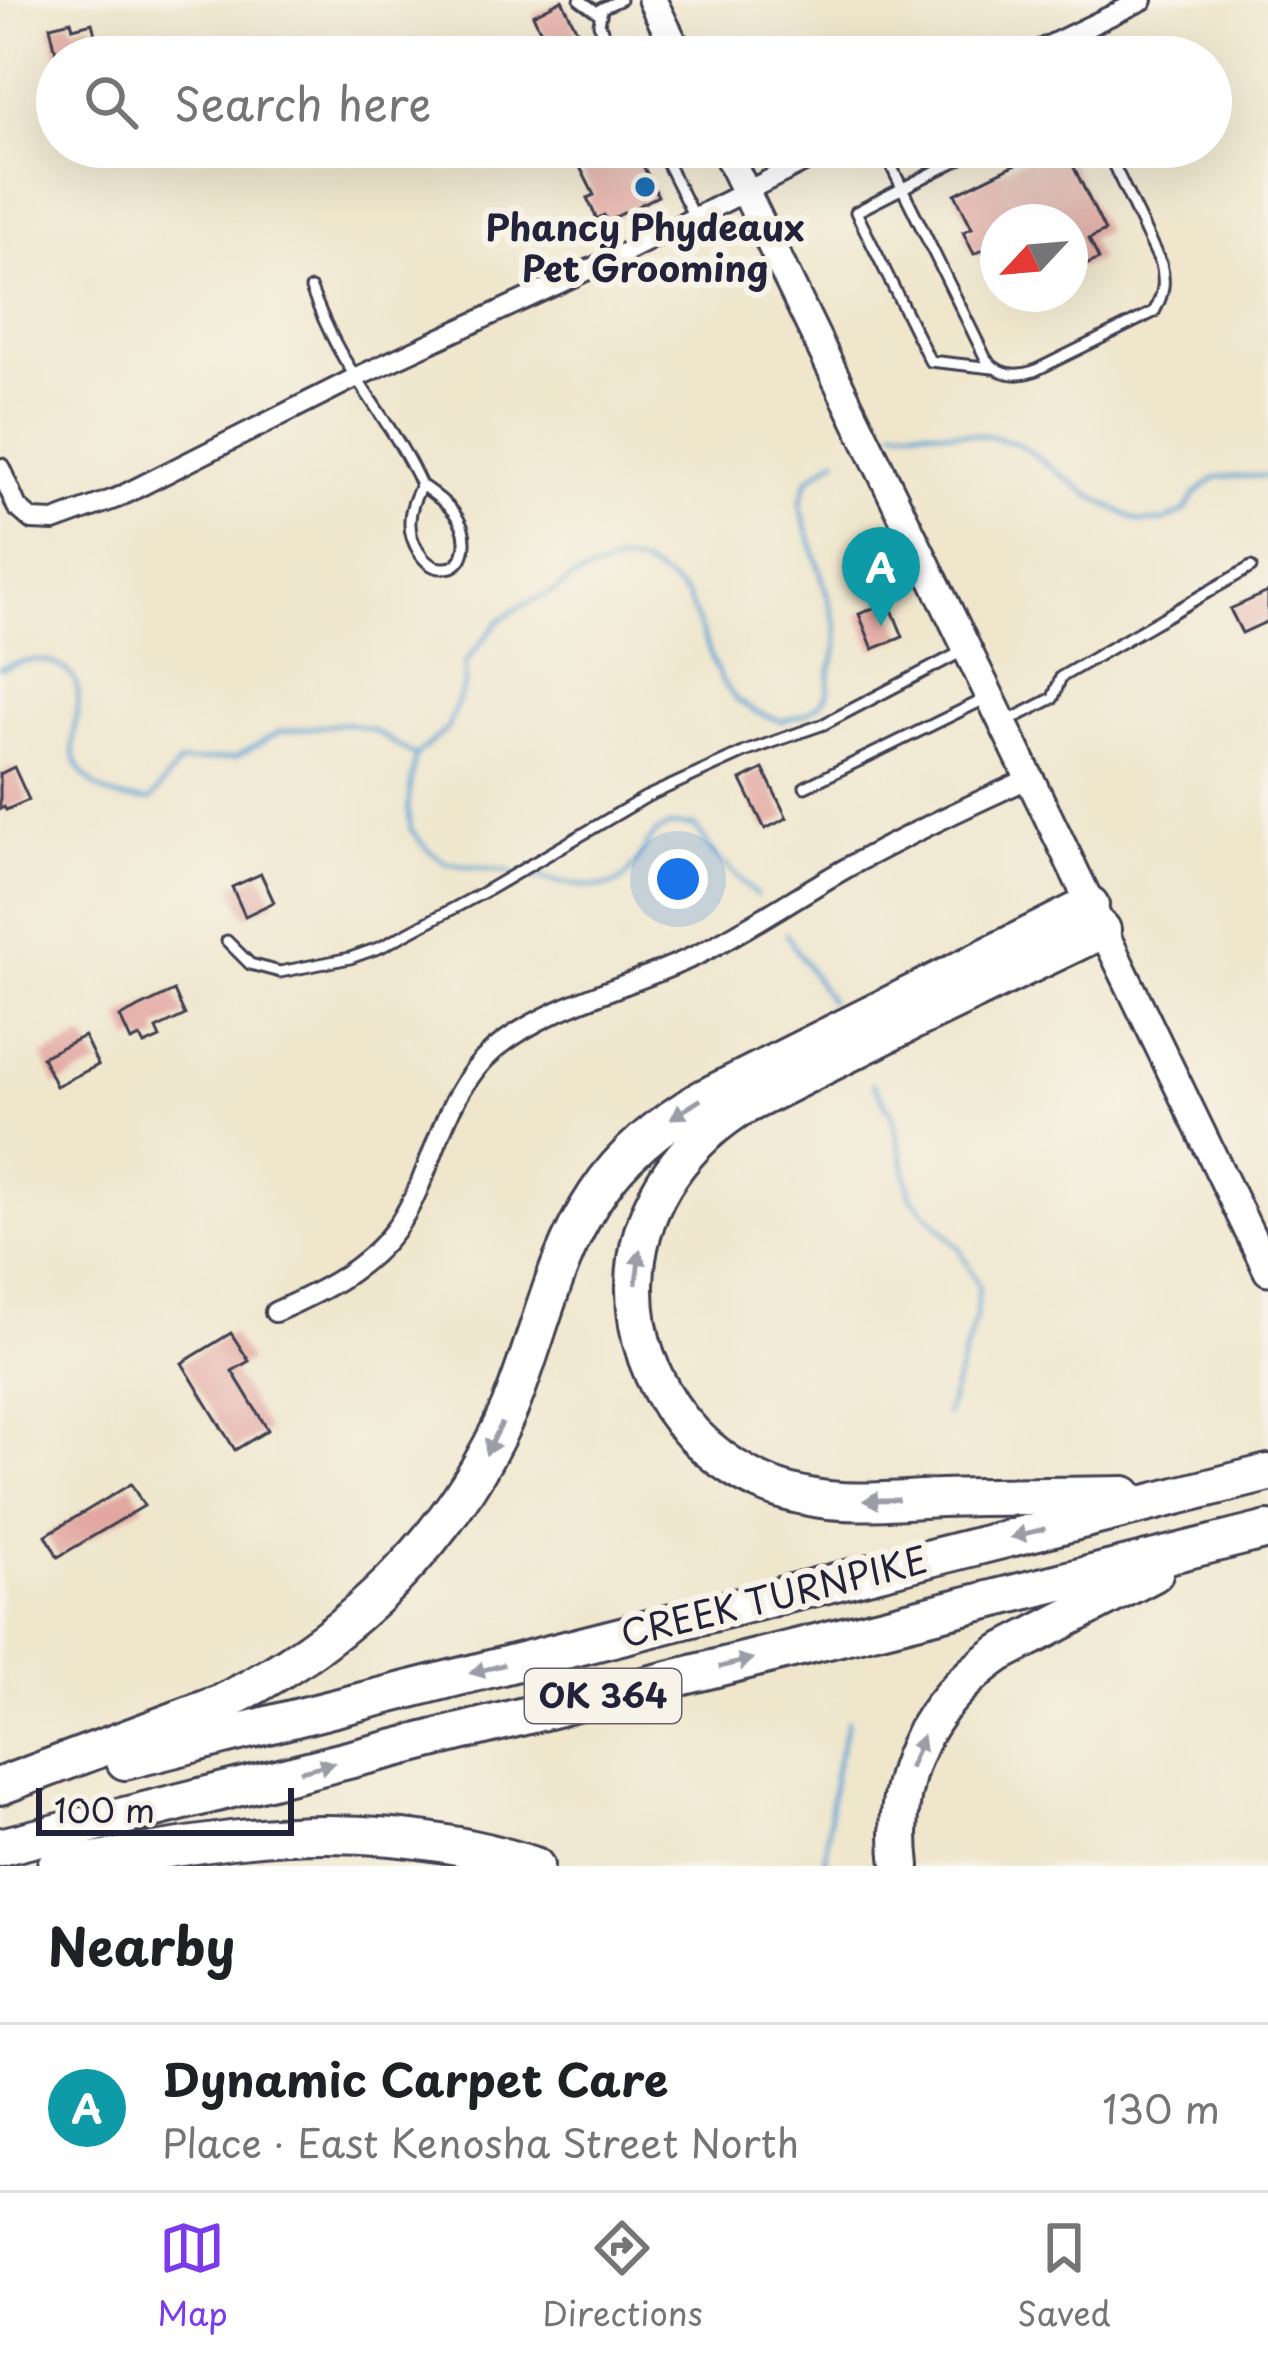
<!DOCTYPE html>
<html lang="en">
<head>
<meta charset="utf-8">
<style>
	:root { --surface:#fff; --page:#f6f6f6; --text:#202124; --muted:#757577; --line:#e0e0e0; --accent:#7c3aed }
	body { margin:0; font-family:"Playpen Sans",sans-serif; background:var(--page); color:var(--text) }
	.compass { position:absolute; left:980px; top:204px; width:108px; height:108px; border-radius:50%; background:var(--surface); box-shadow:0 12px 48px #0002; rotate:244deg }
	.scale { position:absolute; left:36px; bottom:30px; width:258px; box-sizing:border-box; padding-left:12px; border:6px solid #22223b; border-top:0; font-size:33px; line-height:42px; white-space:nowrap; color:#22223b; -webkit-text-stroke:9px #f7f3e8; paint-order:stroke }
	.you { position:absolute; left:678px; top:879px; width:42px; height:42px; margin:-30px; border:9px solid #fff; border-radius:50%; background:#1a73e8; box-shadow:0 0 0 18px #1a73e833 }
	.badge { display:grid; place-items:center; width:78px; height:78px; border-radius:50%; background:var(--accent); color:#fff; font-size:39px; font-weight:700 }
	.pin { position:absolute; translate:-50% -99px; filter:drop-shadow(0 3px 6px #0008) }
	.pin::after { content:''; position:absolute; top:63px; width:42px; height:36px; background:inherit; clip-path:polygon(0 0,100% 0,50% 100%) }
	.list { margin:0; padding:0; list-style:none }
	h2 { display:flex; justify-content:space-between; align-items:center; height:156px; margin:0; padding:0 48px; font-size:51px }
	h2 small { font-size:39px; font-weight:400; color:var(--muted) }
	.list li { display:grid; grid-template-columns:78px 1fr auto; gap:36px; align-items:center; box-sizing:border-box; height:168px; padding:0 48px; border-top:3px solid var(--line) }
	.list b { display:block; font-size:45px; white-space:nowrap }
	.list p { margin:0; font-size:39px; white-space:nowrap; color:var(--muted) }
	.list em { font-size:39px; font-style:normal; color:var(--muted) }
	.icon { flex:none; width:66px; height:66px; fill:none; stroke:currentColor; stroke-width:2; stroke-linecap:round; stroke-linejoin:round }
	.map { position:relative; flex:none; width:1268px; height:1866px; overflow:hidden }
	.search { position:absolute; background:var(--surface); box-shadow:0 12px 48px #0002; left:36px; right:36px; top:36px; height:132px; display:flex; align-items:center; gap:30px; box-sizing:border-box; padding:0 42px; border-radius:66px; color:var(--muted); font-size:45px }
	.sheet { height:324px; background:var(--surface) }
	nav { display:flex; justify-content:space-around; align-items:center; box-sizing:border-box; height:168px; border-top:3px solid var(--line); background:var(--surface); font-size:33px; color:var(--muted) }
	nav a { display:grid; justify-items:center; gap:6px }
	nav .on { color:var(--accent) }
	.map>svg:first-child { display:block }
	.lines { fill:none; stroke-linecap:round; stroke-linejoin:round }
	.stream { stroke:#5ca2d1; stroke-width:4.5 }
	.building { fill:#e2a7a0 }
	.lane-casing { stroke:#413f51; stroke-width:15 }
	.street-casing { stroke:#413f51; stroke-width:24 }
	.secondary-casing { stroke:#413f51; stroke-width:33 }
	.highway-casing { stroke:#413f51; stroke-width:42 }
	.lane { stroke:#fff; stroke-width:9 }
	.street { stroke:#fff; stroke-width:18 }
	.secondary { stroke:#fff; stroke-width:27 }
	.highway { stroke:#fff; stroke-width:36 }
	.oneway { fill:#9c9ca7 }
	.poi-dot { fill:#1f6fb2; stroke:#f7f3e8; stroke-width:4.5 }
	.labels { text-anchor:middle; stroke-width:12; stroke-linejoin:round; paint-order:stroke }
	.shield { fill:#f7f3e8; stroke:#62616f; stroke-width:3 }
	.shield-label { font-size:33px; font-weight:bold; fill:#22223b }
	.poi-label { font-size:36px; font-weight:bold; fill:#22223b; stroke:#f7f3e8 }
	.street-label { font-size:36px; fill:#22223b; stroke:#f7f3e8 }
</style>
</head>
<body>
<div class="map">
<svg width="1268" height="1866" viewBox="0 0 1268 1866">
	<rect width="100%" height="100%" fill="#f7f3e8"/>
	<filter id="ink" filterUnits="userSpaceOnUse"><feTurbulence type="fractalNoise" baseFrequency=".00833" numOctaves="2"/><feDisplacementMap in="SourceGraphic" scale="24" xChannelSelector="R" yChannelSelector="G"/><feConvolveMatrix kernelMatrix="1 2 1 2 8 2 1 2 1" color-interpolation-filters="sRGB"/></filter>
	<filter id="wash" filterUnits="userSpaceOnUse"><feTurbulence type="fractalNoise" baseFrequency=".004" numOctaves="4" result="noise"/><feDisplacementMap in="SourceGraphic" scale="48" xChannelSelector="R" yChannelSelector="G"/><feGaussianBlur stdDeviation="2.7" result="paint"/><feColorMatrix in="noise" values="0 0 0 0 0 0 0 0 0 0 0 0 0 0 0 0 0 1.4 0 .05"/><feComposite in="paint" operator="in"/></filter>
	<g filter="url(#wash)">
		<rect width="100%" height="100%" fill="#efe6cc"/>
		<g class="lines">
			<!-- stream -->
			<g class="stream">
				<path d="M895,429L917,428L988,436L1019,444L1091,496L1140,522L1164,521L1185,511L1196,493L1217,477L1268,476"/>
				<path d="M0,668C11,665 26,660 37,660C61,661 81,677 78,701C75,732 64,757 90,781C108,799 127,801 151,800L179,763L236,757L279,732L347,723L374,731L415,756"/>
				<path d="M512,872L446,863L426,848L411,830L408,807L415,756L447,729L465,683V663L499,621L519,607L555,591L571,579L620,561L641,564L668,580L687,596L720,678L736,700L758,713L781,721L804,715L821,703L828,693L830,672L837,649V627L800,505L808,479L837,458"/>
				<path d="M523,874C548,879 584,890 608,886C638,881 639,838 667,827C674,824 687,826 695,826L715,855L756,895"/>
				<path d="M786,934L830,1001"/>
				<path d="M873,1084L892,1114L911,1197L959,1248L979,1286L976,1316L946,1415"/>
				<path d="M824,1866L834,1776L848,1721"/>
			</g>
		</g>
		<g id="blocks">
			<!-- building -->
			<g class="building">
				<path d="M562,0L590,57H553L533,15Z"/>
				<path d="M71,21L73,28L92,23L99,49L57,57L50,26Z"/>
				<path d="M570,147H634L658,196L607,221L604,215L597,219L587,198L594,195Z"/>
				<path d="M1051,147H1064L1105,231L1089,239L1099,259L1079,268L1070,250V222H998V282L982,250L974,254L963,232L972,228L955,194Z"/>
				<path d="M1268,592V621L1242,633L1230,609Z"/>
				<path d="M889,602L903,637L873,649L859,614Z"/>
				<path d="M14,767L29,800L6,810L4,807L0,809V774Z"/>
				<path d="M763,769L787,818L765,829L741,780Z"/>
				<path d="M261,874L274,902L245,916L232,887Z"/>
				<path d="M174,991L185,1015L156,1029L160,1038L144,1045L140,1037L131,1041L120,1017Z"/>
				<path d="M84,1036L98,1065L56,1086L42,1057Z"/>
				<path d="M231,1333L249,1361L232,1371L268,1430L235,1450L182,1363Z"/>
				<path d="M131,1484L144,1506L58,1557L46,1535Z"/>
			</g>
		</g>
	</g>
	<g filter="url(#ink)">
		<use href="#blocks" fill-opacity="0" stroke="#413f51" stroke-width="3"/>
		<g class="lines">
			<defs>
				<g id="lane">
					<path d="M580,0L601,15"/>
					<path d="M615,57L599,24L602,8L620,0"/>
					<path d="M659,147L694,217"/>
					<path d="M882,147L986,359C998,375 1016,377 1034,371L1154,312C1163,295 1166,283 1161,264L1105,147"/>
					<path d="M983,147L856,212L930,361L993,368"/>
					<path d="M311,289C321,314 333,342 348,365C373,405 402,442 421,485C416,496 410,508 410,521C409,539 423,570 445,568C456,568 462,560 464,551C471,520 443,500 421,485"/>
					<path d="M1008,721L1053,698L1061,677L1251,567"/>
					<path d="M805,787L985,699"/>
					<path d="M227,941L250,964L280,972L350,958L381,947L486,891L646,797L745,752L824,724L963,651"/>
				</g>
				<g id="street">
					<path d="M1025,57L1143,0"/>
					<path d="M0,468L17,507L32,520L54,521L117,498L357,377L616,257L834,147"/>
					<path d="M275,1312C320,1292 364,1271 394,1231C436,1175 437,1098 495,1049C552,1002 635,986 701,953C752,927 800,894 850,866C909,834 970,805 1030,778"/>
				</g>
				<g id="secondary">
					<path d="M652,0L680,57"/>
					<path d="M724,147L1268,1271"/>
				</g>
				<g id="highway">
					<path d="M1102,930L919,1018L736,1110C676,1150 636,1212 635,1285C633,1386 705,1476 804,1496C848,1506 896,1500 941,1498C1002,1496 1063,1496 1124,1495"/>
					<path d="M125,1761L1268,1473"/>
					<path d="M0,1786L222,1703C350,1639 453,1539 510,1407C539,1337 553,1259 596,1195C623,1153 662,1123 704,1098L1090,905"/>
					<path d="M0,1847L1268,1530"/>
					<path d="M56,1866C117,1858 178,1846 240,1839C338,1828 442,1835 535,1866"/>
					<path d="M901,1866C890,1776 926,1704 1000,1653L1154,1573"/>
				</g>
			</defs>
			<!-- lane casing -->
			<use href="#lane" class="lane-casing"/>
			<!-- street casing -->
			<use href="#street" class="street-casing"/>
			<!-- secondary casing -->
			<use href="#secondary" class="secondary-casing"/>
			<!-- highway casing -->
			<use href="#highway" class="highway-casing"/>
			<!-- lane -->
			<use href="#lane" class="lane"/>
			<!-- street -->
			<use href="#street" class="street"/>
			<!-- secondary -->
			<use href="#secondary" class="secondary"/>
			<!-- highway -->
			<use href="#highway" class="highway"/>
		</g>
		<!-- one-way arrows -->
		<defs><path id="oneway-solid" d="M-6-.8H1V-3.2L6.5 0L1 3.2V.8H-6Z" transform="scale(3)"/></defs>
		<g class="oneway">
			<use href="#oneway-solid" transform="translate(686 1109) rotate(147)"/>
			<use href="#oneway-solid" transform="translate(638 1267) rotate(-83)"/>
			<use href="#oneway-solid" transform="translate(494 1439) rotate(117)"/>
			<use href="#oneway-solid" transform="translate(881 1500) rotate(178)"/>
			<use href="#oneway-solid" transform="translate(1028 1533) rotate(166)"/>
			<use href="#oneway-solid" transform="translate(736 1663) rotate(-14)"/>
			<use href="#oneway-solid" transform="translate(487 1669) rotate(166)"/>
			<use href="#oneway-solid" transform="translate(916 1752) rotate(-68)"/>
			<use href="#oneway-solid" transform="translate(317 1767) rotate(-14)"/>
		</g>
	</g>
	<!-- markers -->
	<circle class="poi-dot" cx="645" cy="187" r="12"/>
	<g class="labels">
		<!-- shield labels -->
		<rect class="shield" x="525" y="1669" width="156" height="54" rx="9"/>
		<g class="shield-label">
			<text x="603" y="1708">OK 364</text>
		</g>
		<!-- poi labels -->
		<g class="poi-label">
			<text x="645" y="241">Phancy Phydeaux<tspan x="645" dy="41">Pet Grooming</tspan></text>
		</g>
		<!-- street labels -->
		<g class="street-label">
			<text transform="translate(774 1597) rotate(-14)" y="13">CREEK TURNPIKE</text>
		</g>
	</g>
</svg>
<svg class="compass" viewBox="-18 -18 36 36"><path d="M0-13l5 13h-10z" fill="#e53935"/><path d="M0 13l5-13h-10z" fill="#757577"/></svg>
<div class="scale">100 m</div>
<div class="you"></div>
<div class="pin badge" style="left:881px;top:626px;background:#0f9aa8">A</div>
<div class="search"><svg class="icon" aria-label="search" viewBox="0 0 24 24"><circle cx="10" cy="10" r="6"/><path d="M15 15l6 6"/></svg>Search here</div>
</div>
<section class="sheet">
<h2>Nearby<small></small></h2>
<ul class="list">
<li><span class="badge" style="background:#0f9aa8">A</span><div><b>Dynamic Carpet Care</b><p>Place · East Kenosha Street North</p></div><em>130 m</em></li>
</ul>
</section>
<nav>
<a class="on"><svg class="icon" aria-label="map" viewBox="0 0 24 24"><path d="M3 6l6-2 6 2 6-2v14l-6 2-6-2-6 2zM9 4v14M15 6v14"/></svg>Map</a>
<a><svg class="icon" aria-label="directions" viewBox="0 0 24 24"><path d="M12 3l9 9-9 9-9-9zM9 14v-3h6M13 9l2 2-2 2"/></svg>Directions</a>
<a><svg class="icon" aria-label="saved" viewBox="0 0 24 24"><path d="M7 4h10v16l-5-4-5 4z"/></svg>Saved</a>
</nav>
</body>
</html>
